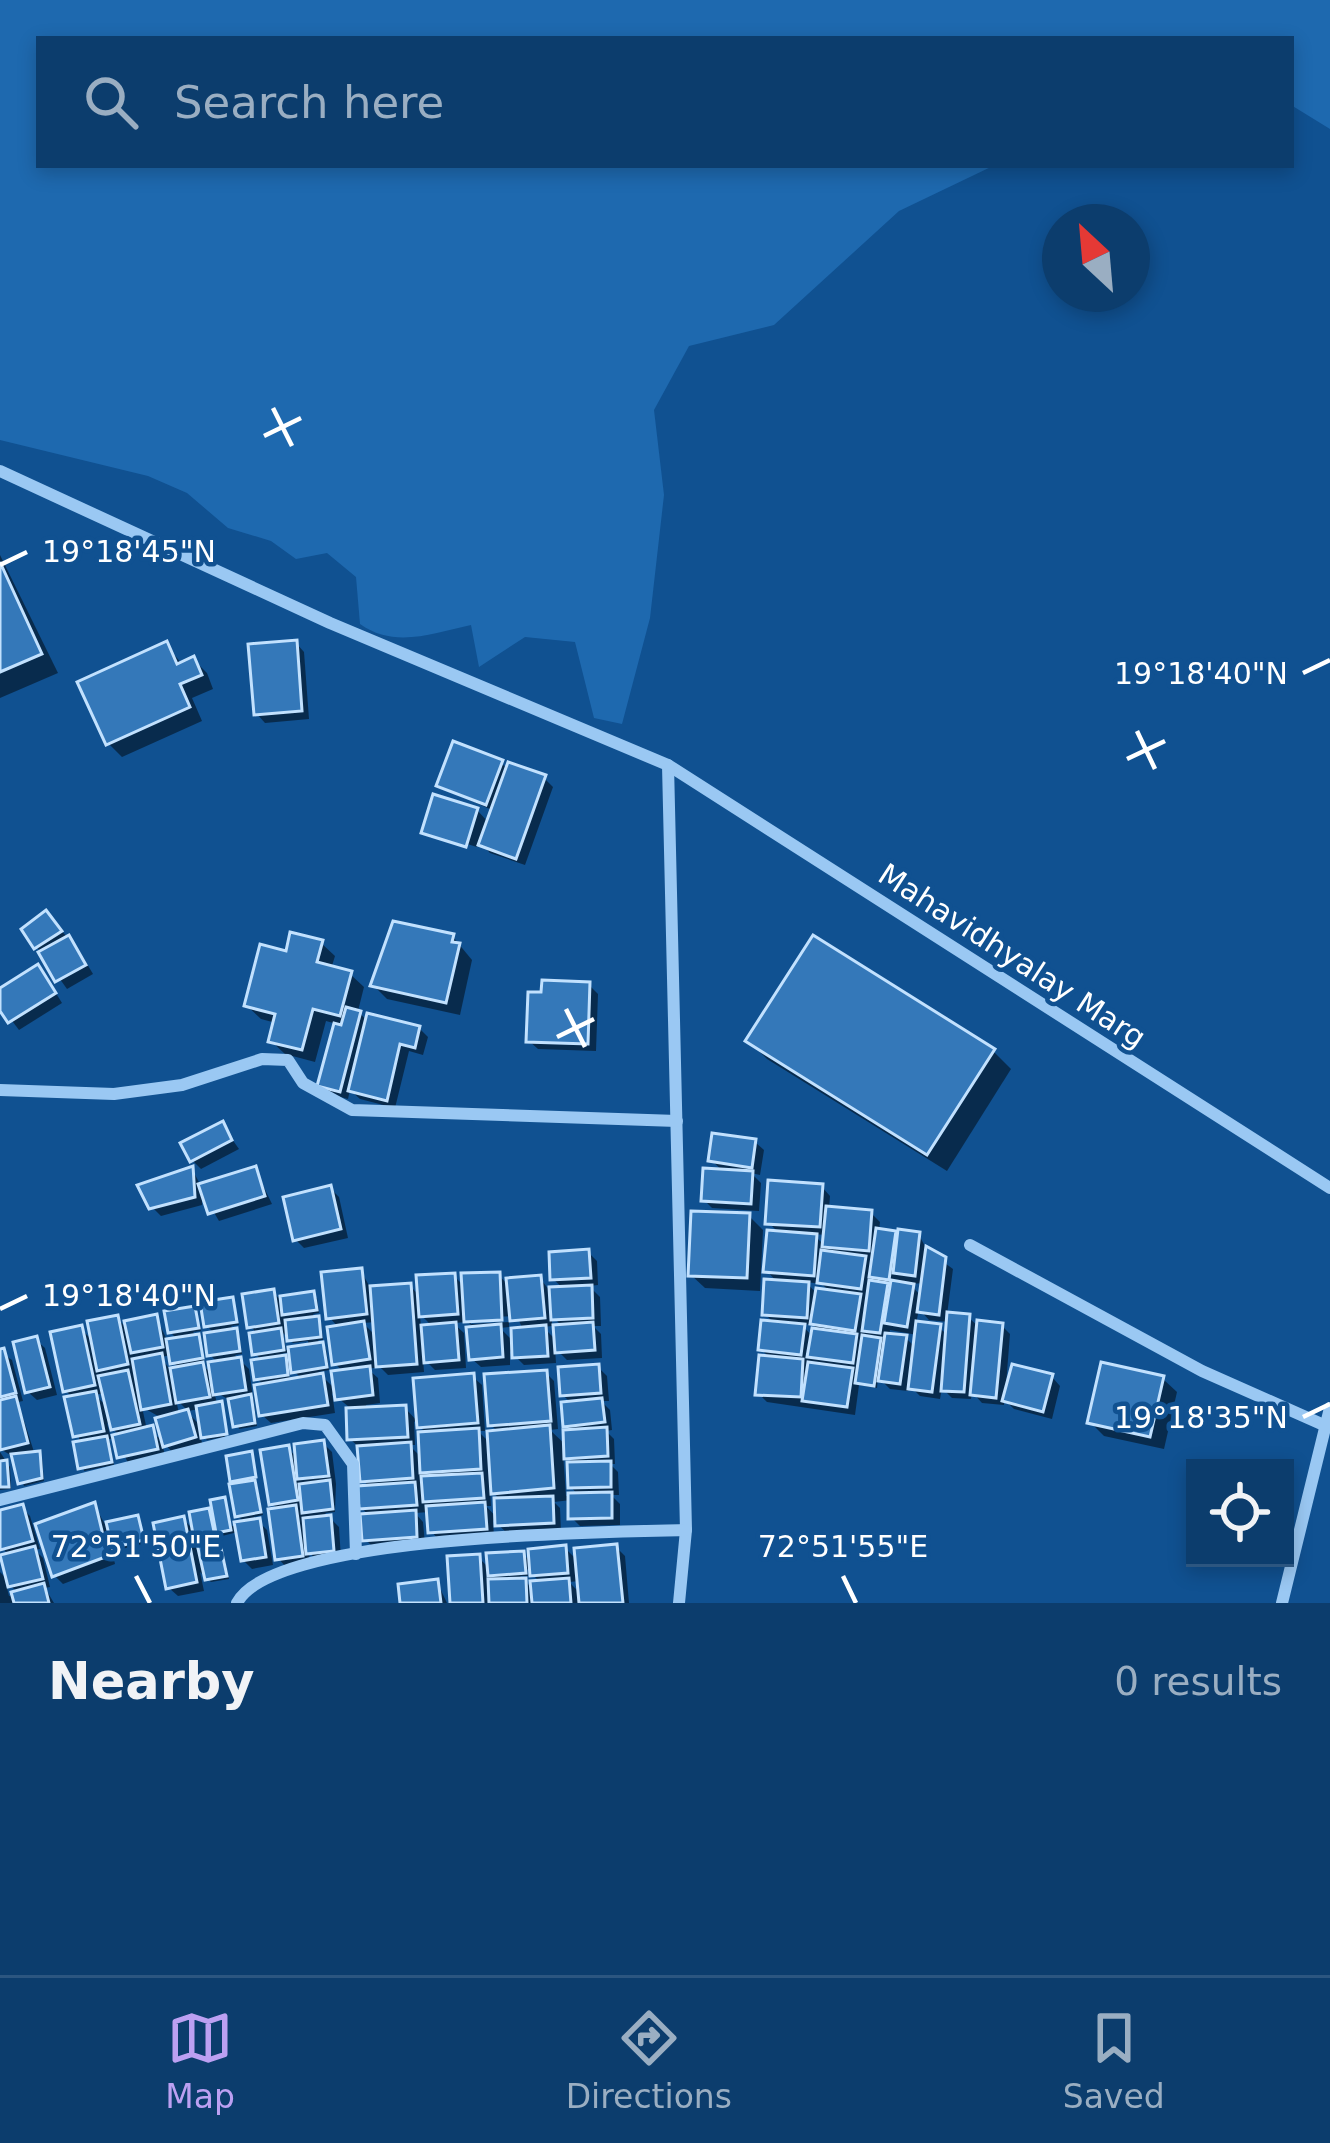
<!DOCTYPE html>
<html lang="en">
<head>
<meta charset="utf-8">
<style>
	:root { --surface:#0c3d6d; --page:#154472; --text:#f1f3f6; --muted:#9aaec2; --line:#2c5680; --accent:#bca0f2 }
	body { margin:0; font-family:"DejaVu Sans",sans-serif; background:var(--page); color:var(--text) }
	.controls { position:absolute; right:36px; bottom:36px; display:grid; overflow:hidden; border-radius:0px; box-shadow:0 6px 18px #0003 }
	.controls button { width:108px; height:108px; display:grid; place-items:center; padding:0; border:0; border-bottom:3px solid var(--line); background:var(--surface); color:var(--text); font:60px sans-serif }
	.compass { position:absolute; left:1042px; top:204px; width:108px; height:108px; border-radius:50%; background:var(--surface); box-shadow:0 6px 18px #0003; rotate:334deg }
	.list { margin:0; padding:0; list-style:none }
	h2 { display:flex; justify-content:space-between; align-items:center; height:156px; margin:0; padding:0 48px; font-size:51px }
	h2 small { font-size:39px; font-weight:400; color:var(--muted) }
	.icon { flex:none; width:66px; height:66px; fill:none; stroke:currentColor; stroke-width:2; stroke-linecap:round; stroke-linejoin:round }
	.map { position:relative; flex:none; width:1330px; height:1603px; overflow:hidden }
	.search { position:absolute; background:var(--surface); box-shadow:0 6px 18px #0003; left:36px; right:36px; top:36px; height:132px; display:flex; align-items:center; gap:30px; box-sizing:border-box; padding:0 42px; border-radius:0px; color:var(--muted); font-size:45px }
	.sheet { height:372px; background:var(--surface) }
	nav { display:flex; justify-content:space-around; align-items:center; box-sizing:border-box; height:168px; border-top:3px solid var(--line); background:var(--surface); font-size:33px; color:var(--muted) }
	nav a { display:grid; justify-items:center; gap:6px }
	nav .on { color:var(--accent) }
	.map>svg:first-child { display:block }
	.green { fill:#1e69af }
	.shadow { fill:#0007; fill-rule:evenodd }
	.building { fill:#3478b9; stroke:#c2e1fe; stroke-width:3 }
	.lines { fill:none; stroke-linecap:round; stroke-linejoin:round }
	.street { stroke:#9ac8f3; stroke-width:12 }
	.ticks { fill:none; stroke:#fff; stroke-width:4.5 }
	.labels { text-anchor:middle; stroke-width:9; stroke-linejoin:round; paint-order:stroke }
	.street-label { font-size:30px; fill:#fff; stroke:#105191 }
	.ticks-label { font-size:30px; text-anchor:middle; fill:#fff; stroke:#105191; stroke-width:9; stroke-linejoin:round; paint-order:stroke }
</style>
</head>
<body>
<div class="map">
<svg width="1330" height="1603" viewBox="0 0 1330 1603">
	<rect width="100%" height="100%" fill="#105191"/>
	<!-- green -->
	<path class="green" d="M0,0H1330V129L1291,105V39H39V165H995L899,211L774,325L689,346L654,410L664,495L650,618L622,724L594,718L575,642L525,637L479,667L471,625C433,633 395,649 360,624L356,577L327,553L296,559L271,541L228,528L187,493L148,476L0,440Z"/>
	<!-- shadow -->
	<g class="shadow">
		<path d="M0,555L58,673L0,698Z"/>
		<path d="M296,643L304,652L309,719L265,723L257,714Z"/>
		<path d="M166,645L182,664L193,659L207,673L213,689L192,698L202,721L122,757L108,743Z"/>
		<path d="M501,763L509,770L544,778L553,787L525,865L490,853L479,841L477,847L431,833V838L424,832L477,810L489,823L494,811L439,786Z"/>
		<path d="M49,918L77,947L93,974L67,989L25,930Z"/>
		<path d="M453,937L472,960L460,1015L387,999L373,985Z"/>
		<path d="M321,943L335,956L331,969L350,974L364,987L358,1011L368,1022L419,1028L428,1037L423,1055L409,1051L395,1108L360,1099L350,1090L348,1099L329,1094L320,1085L337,1024L326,1021L315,1062L285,1054L271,1041L276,1023L261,1019L247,1006L288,954Z"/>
		<path d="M46,977L62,1003L19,1030L0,1005V991Z"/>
		<path d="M589,985L598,994L596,1051L538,1049L529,1041Z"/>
		<path d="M749,1041L993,1051L1011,1069L947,1171L767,1059Z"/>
		<path d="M222,1125L239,1149L201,1169L192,1160Z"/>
		<path d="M755,1142L764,1150L760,1175L751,1173L761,1183L759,1211L712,1208L704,1200L724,1172L711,1160Z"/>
		<path d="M192,1169L201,1186L255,1169L272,1204L219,1221L202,1192V1205L161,1216L152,1207Z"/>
		<path d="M822,1187L830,1196L829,1209L871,1213L880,1222L879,1231L919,1235L927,1250L953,1269L947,1315L968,1317L980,1328L1002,1326L1010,1334L1006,1385L1052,1377L1060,1386L1052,1419L1014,1409L1004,1399V1405L982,1403L972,1392L971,1399L952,1398L942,1388L940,1399L920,1396L909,1385L908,1391L890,1389L878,1377L877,1388L859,1385L855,1415L767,1402L758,1393L771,1359L761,1349L775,1324L765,1314L778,1283L767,1271L780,1234L768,1222ZM813,1234L826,1235L825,1246ZM806,1282L822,1284L831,1293L818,1295ZM924,1283L922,1297L910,1284ZM919,1309L929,1320L949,1322L948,1336L939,1327L916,1324ZM801,1324L815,1325L813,1337ZM890,1330L917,1335L916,1348L906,1338L889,1336Z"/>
		<path d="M330,1188L339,1197L348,1238L304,1248L296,1240Z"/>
		<path d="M745,1212L763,1230L760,1291L705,1288L691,1275Z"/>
		<path d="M588,1252L597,1261L598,1285L589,1286L600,1297L601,1326H593L601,1334L602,1358L567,1360L555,1348L556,1363L524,1365L510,1351V1365L481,1367L472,1359L476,1330L468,1322L453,1323L464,1333L466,1368L435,1370L423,1358L424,1372L388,1375L380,1367L368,1369L378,1378L380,1403L366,1405V1410L405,1408L419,1423L473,1377L482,1385L485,1431H478L491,1444L499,1433L491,1425L546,1373L554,1381L558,1429L550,1430L567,1446L573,1432L566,1425L572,1404L563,1395L598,1367L607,1376L609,1401H601L610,1410L612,1430L606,1431L614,1439L615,1464H610L618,1472L619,1495H611L620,1504V1525L580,1526L571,1517V1500L554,1502L560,1508L561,1531L507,1533L493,1520L494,1537L439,1540L431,1531L429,1512L415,1513L423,1522L425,1544L374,1548L365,1539L370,1517L362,1508L370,1488L363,1480L361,1449L350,1439L349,1407L332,1393L335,1413L271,1423L262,1415L264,1386L257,1378L262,1361L255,1353L258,1334L250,1326L273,1293L280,1299L317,1298L319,1313L313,1314L321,1323L323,1340H318L326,1349L329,1370L318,1372L337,1391L344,1372L335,1364L339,1328L329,1317L361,1271L371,1289L410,1286L421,1297L454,1276L465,1287L498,1275L510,1286L540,1278L549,1290L564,1289L553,1279ZM420,1314L433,1327L421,1328ZM517,1316L523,1330L514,1342L500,1328L509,1327V1322L471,1324V1318ZM552,1316L563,1327L557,1341L543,1327L552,1326ZM376,1322L377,1337L363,1323ZM283,1333L293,1343L308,1341L309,1347L286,1350ZM291,1352L294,1368L280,1354ZM288,1365L303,1380L290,1382ZM414,1421L428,1435L422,1458L409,1445H415ZM563,1453L575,1465L570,1486L579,1496H566ZM490,1490L502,1501L498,1519L486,1506H491Z"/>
		<path d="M232,1300L239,1325L231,1326L239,1335L242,1354L235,1355L249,1369L257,1426L239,1429L231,1401L214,1391L225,1437L207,1440L199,1432L203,1446L174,1454L162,1441L165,1457L129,1465L116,1438L109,1439L114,1465L84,1471L73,1398L66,1391L81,1329L94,1342L117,1318L129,1331L156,1317L168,1342L178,1340L170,1332L194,1309L201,1331L193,1332L201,1340L204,1361L199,1362L214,1376L218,1363L210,1355L215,1334L207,1326ZM171,1355L173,1362L181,1370H170L161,1357ZM105,1393L109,1408L95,1395ZM176,1399L188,1411L199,1409L202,1427L187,1412L179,1414ZM142,1407L158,1416L164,1441L147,1430ZM107,1423L116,1432L121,1436L111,1438Z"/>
		<path d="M36,1340L45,1348L57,1395L37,1400L28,1392Z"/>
		<path d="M0,1352L12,1360L23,1401L18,1402L35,1455L42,1458L44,1481L24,1486L14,1457L0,1449Z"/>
		<path d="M1163,1379L1177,1392L1164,1449L1104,1436L1090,1422Z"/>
		<path d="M323,1443L332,1452L336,1484L335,1512L325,1513L339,1527L341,1559L317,1561L309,1552L310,1563L286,1567L277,1557L279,1510L272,1504L288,1448L298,1459Z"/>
		<path d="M0,1452L10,1467L11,1489L0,1490Z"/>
		<path d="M251,1455L263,1515L254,1517L267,1530L273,1565L252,1569L243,1560L238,1532L214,1538L222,1546L229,1579L211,1582L200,1572L204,1591L178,1596L169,1588L183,1519L196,1532L208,1511L214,1518L224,1500L232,1526L245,1523L238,1516L239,1486L233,1480Z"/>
		<path d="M94,1505L106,1526L137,1518L146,1543L118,1550L110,1541L115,1564L63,1584L54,1575Z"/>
		<path d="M22,1508L30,1516L40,1549L35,1550L43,1558L50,1587L45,1588L54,1603H0V1572L10,1582L9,1556L0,1544V1513ZM5,1580L18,1593L9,1596Z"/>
		<path d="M616,1547L625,1556L629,1603H453L478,1557L490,1569L523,1554L532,1563L565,1548L578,1561ZM527,1569L541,1583L534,1590L520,1576H528ZM580,1581L582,1595L569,1582Z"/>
		<path d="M437,1582L447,1603H403Z"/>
	</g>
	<!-- building -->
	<g class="building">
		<path d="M0,562L42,654L0,672Z"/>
		<path d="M297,640L302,711L254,715L248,644Z"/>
		<path d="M167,641L177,664L194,656L202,675L180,684L190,707L106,745L77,682Z"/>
		<path d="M453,741L503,760L486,805L436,786Z"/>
		<path d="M508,762L546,775L516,859L478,845Z"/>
		<path d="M433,794L478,808L466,847L421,833Z"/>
		<path d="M46,910L62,931L34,949L21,929Z"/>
		<path d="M393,921L454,934L452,942L460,943L446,1003L370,986Z"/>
		<path d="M290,932L323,940L317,962L352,971L340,1016L313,1009L302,1050L268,1042L275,1014L244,1006L260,944L286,951Z"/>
		<path d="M69,935L86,965L55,982L38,952Z"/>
		<path d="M813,935L995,1049L927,1155L745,1041Z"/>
		<path d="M38,964L56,993L8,1023L0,1011V988Z"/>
		<path d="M542,980L590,982L588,1044L526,1042L528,992H541Z"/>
		<path d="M346,1007L361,1011L340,1092L317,1086L334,1023L341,1025Z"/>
		<path d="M367,1013L420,1026L415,1048L400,1044L387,1101L348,1091Z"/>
		<path d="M223,1121L232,1140L190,1162L180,1143Z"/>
		<path d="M712,1133L756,1139L752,1168L708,1161Z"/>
		<path d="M193,1166L195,1197L149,1209L137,1185Z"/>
		<path d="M256,1166L265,1196L208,1214L198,1184Z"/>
		<path d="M703,1168L753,1171L751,1204L701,1201Z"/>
		<path d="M768,1180L823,1184L820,1227L765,1224Z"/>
		<path d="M331,1185L341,1229L293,1241L283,1197Z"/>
		<path d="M826,1206L872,1210L869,1251L822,1247Z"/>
		<path d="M691,1211L750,1213L747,1278L688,1276Z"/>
		<path d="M876,1228L896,1231L889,1280L869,1277Z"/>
		<path d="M898,1229L920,1232L915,1276L893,1273Z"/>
		<path d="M767,1230L817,1234L814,1276L763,1272Z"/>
		<path d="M926,1246L946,1257L939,1315L917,1312Z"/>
		<path d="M589,1249L591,1278L550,1280L549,1252Z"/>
		<path d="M821,1250L866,1256L861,1289L817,1283Z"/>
		<path d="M362,1268L367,1314L326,1319L321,1272Z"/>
		<path d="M500,1272L502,1320L464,1322L461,1273Z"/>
		<path d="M455,1273L458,1314L419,1317L416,1275Z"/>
		<path d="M541,1275L545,1318L510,1321L506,1278Z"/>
		<path d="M764,1279L809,1282L807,1318L762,1315Z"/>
		<path d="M869,1280L888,1283L880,1333L862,1331Z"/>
		<path d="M891,1280L914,1284L907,1327L884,1323Z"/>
		<path d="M411,1283L417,1364L376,1367L370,1286Z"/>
		<path d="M592,1285L593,1318L551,1320L549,1287Z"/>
		<path d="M816,1288L861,1294L855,1331L810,1324Z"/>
		<path d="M274,1289L279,1323L247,1328L242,1294Z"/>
		<path d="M314,1291L317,1310L282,1315L280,1296Z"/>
		<path d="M233,1297L237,1322L204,1327L200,1302Z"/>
		<path d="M195,1306L199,1328L168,1333L164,1311Z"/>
		<path d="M947,1312L970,1314L964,1392L941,1391Z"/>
		<path d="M157,1314L163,1347L131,1353L124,1321Z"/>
		<path d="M118,1315L128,1364L97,1371L87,1321Z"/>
		<path d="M319,1316L321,1337L287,1341L285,1320Z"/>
		<path d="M761,1320L805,1324L801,1355L758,1350Z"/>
		<path d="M977,1320L1003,1323L996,1398L970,1395Z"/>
		<path d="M364,1321L370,1359L332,1365L327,1327Z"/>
		<path d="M916,1321L941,1324L932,1392L908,1389Z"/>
		<path d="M456,1322L459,1360L424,1363L421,1325Z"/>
		<path d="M593,1322L595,1350L555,1353L553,1325Z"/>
		<path d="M501,1324L503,1357L469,1360L466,1327Z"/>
		<path d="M82,1325L95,1385L63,1392L50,1332Z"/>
		<path d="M546,1325L548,1356L512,1358L511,1328Z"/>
		<path d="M237,1328L240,1351L207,1356L204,1333Z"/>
		<path d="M281,1328L284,1350L252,1355L249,1333Z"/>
		<path d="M812,1328L857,1334L853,1363L807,1357Z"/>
		<path d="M885,1333L907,1335L900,1384L878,1381Z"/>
		<path d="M199,1334L203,1358L170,1364L166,1339Z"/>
		<path d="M862,1335L881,1338L874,1386L855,1383Z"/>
		<path d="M37,1336L50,1387L25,1393L13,1342Z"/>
		<path d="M323,1342L327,1367L291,1373L288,1347Z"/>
		<path d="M4,1348L16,1393L0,1397V1349Z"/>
		<path d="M162,1353L171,1404L141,1410L132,1359Z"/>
		<path d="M286,1355L288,1375L254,1380L251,1360Z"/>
		<path d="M759,1355L803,1359L801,1397L755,1395Z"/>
		<path d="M241,1357L246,1390L213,1395L208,1362Z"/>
		<path d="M203,1362L210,1397L176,1403L170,1368Z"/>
		<path d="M808,1362L853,1368L847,1407L802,1401Z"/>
		<path d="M1101,1362L1164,1376L1150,1437L1087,1423Z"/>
		<path d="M599,1364L601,1393L560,1396L558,1367Z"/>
		<path d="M1012,1364L1053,1374L1043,1412L1002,1401Z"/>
		<path d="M370,1366L373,1395L335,1400L331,1371Z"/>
		<path d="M128,1370L140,1424L111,1430L98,1376Z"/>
		<path d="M547,1370L551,1421L488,1426L484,1374Z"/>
		<path d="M323,1373L328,1405L259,1416L254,1385Z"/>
		<path d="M474,1373L478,1423L417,1428L413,1378Z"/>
		<path d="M96,1391L104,1431L73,1437L64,1397Z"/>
		<path d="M251,1394L255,1423L233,1427L228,1399Z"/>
		<path d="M16,1396L28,1443L0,1450V1400Z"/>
		<path d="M602,1398L605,1422L563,1427L561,1402Z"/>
		<path d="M222,1401L227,1434L201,1438L196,1406Z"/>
		<path d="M406,1405L408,1437L347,1440L346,1408Z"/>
		<path d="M188,1409L196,1437L163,1447L155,1418Z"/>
		<path d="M153,1425L158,1449L117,1458L112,1435Z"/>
		<path d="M550,1425L554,1488L491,1494L487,1431Z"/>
		<path d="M607,1427L608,1456L564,1459L563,1430Z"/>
		<path d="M479,1428L481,1469L420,1473L418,1432Z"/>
		<path d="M107,1436L112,1462L78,1469L73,1442Z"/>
		<path d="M324,1440L329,1476L297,1479L294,1444Z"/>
		<path d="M411,1442L413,1478L360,1482L357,1446Z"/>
		<path d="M289,1445L298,1500L269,1505L260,1450Z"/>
		<path d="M40,1451L42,1478L18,1484L11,1454Z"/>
		<path d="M252,1451L256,1477L230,1482L226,1456Z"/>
		<path d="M7,1460L9,1487H0V1461Z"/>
		<path d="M611,1461V1487L568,1488L567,1462Z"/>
		<path d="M482,1473L484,1498L423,1502L421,1476Z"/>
		<path d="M255,1480L261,1512L235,1517L229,1484Z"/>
		<path d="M330,1480L333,1509L302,1513L299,1484Z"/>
		<path d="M415,1482L417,1505L359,1509L357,1486Z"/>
		<path d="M612,1492V1518L568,1519V1493Z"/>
		<path d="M553,1496L554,1523L495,1526L494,1498Z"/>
		<path d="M225,1497L231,1530L216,1533L210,1500Z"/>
		<path d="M95,1502L108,1556L52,1577L35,1524Z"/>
		<path d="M485,1502L487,1529L428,1533L426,1506Z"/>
		<path d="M23,1504L33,1541L0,1550V1510Z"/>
		<path d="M296,1505L303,1556L275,1560L268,1509Z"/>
		<path d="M209,1508L215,1536L194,1540L189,1512Z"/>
		<path d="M416,1510L417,1537L362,1541L360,1514Z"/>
		<path d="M138,1515L144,1540L112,1548L106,1522Z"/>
		<path d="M331,1515L334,1551L306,1554L303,1518Z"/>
		<path d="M184,1516L197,1582L166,1589L153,1523Z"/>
		<path d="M260,1518L266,1557L241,1561L234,1522Z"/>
		<path d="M219,1539L227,1576L205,1580L197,1544Z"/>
		<path d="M617,1544L623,1603H579L574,1548Z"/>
		<path d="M566,1545L568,1573L530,1576L528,1549Z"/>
		<path d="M35,1546L43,1579L8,1587L0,1555Z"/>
		<path d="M524,1551L526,1573L488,1576L486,1553Z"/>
		<path d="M480,1554L483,1603H450L447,1556Z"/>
		<path d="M526,1578L527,1603H489L488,1579Z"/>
		<path d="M569,1578L571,1603H532L530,1581Z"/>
		<path d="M438,1579L441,1603H400L398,1584Z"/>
		<path d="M44,1583L49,1603H14L11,1592Z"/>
	</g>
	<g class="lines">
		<!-- street -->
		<g class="street">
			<path d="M0,471L330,623L668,765L1330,1188"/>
			<path d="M668,765L686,1530L679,1603"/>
			<path d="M0,1090L114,1094L182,1085L262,1059L288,1060L303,1083L352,1110L677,1121"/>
			<path d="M970,1245L1202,1371L1326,1426"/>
			<path d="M0,1500L303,1423L325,1425L353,1464L356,1554"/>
			<path d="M237,1603C272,1534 607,1532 686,1530"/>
			<path d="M1282,1603L1330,1408"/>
		</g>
	</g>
	<!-- ticks -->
	<path class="ticks" d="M273,408L292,446M264,436L301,418M0,565L27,552M1303,673L1330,660M1137,731L1155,769M1127,759L1165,741M566,1009L585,1047M557,1037L594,1019M0,1309L27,1296M1303,1417L1330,1404M136,1576L150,1603M843,1576L856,1603"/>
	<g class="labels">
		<!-- street labels -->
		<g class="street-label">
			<text transform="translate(1012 956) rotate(33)" y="10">Mahavidhyalay Marg</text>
		</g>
	</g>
	<g class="ticks-label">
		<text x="129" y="562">19°18'45"N</text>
		<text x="1201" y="684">19°18'40"N</text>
		<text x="129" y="1306">19°18'40"N</text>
		<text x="1201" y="1428">19°18'35"N</text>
		<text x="136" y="1557">72°51'50"E</text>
		<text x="843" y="1557">72°51'55"E</text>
	</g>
</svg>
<div class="controls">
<button><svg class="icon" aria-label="locate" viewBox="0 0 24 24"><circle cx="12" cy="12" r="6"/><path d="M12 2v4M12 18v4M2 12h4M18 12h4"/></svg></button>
</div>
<svg class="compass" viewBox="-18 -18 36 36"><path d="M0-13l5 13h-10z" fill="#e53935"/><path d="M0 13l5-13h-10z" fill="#9aaec2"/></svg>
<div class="search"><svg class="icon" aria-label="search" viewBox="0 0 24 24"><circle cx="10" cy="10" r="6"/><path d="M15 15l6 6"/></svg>Search here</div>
</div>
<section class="sheet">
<h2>Nearby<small>0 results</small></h2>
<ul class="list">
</ul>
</section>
<nav>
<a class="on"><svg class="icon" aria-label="map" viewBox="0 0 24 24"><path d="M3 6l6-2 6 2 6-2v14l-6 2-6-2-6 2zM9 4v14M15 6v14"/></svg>Map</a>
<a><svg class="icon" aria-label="directions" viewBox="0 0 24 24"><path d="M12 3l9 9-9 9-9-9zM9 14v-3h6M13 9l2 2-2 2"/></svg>Directions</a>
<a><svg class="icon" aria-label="saved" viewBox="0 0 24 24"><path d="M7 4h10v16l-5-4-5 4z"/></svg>Saved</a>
</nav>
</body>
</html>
